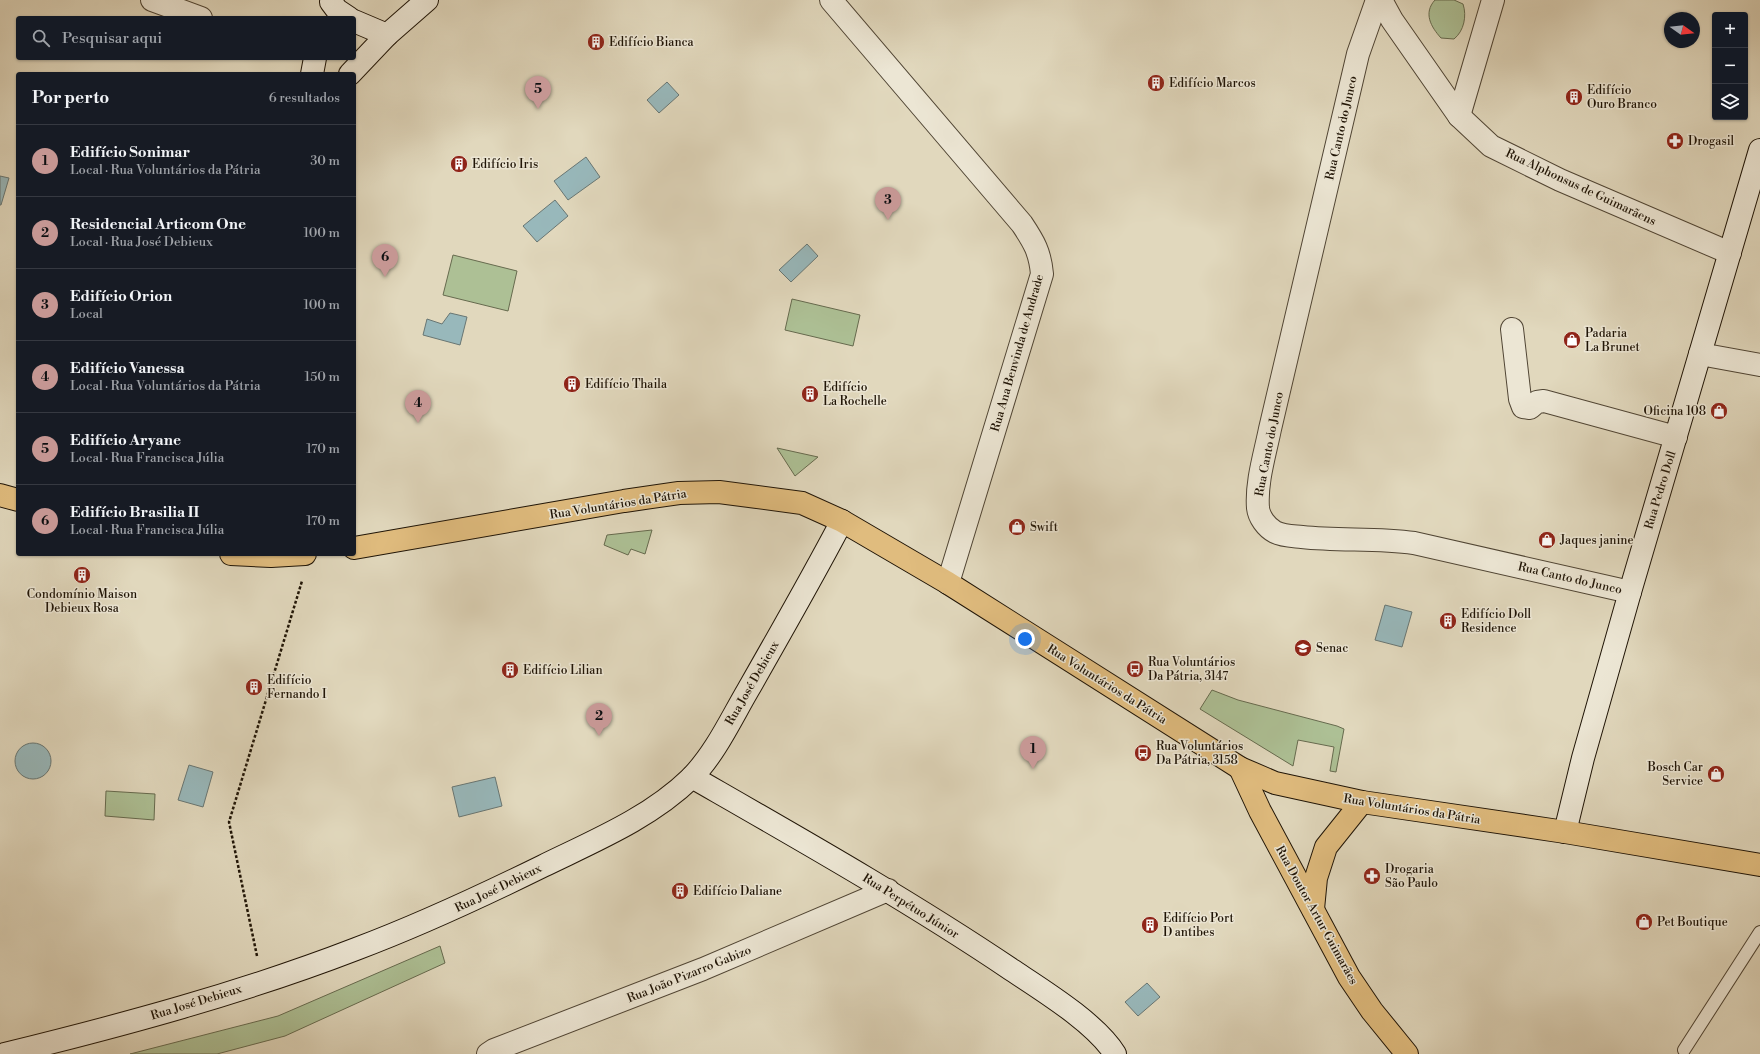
<!DOCTYPE html>
<html lang="pt">
<head>
<meta charset="utf-8">
<style>
	:root { --surface:#171b24; --page:#20242c; --text:#f1f3f6; --muted:#9ea1a6; --line:#363941; --accent:#c59692 }
	body { margin:0; font-family:"Libre Bodoni",serif; background:var(--page); color:var(--text) }
	.controls { position:absolute; right:12px; top:12px; display:grid; overflow:hidden; border-radius:4px; box-shadow:0 1px 3px #0004 }
	.controls button { width:36px; height:36px; display:grid; place-items:center; padding:0; border:0; border-bottom:1px solid var(--line); background:var(--surface); color:var(--text); font:20px sans-serif }
	.compass { position:absolute; left:1664px; top:12px; width:36px; height:36px; border-radius:50%; background:var(--surface); box-shadow:0 1px 3px #0004; rotate:105deg }
	.you { position:absolute; left:1025px; top:639px; width:14px; height:14px; margin:-10px; border:3px solid #fff; border-radius:50%; background:#1a73e8; box-shadow:0 0 0 6px #1a73e833 }
	.badge { display:grid; place-items:center; width:26px; height:26px; border-radius:50%; background:var(--accent); color:#111; font-size:13px; font-weight:700 }
	.pin { position:absolute; translate:-50% -33px; filter:drop-shadow(0 1px 2px #0008) }
	.pin::after { content:''; position:absolute; top:21px; width:14px; height:12px; background:inherit; clip-path:polygon(0 0,100% 0,50% 100%) }
	.list { margin:0; padding:0; list-style:none }
	h2 { display:flex; justify-content:space-between; align-items:center; height:52px; margin:0; padding:0 16px; font-size:17px }
	h2 small { font-size:13px; font-weight:400; color:var(--muted) }
	.list li { display:grid; grid-template-columns:26px 1fr auto; gap:12px; align-items:center; box-sizing:border-box; height:72px; padding:0 16px; border-top:1px solid var(--line) }
	.list b { display:block; font-size:15px; white-space:nowrap }
	.list p { margin:0; font-size:13px; white-space:nowrap; color:var(--muted) }
	.list em { font-size:13px; font-style:normal; color:var(--muted) }
	.icon { flex:none; width:22px; height:22px; fill:none; stroke:currentColor; stroke-width:2; stroke-linecap:round; stroke-linejoin:round }
	.map { position:relative; flex:none; width:1760px; height:1054px; overflow:hidden }
	.search { position:absolute; background:var(--surface); box-shadow:0 1px 3px #0004; left:16px; top:16px; width:340px; height:44px; display:flex; align-items:center; gap:10px; box-sizing:border-box; padding:0 14px; border-radius:4px; color:var(--muted); font-size:15px }
	.panel { position:absolute; background:var(--surface); box-shadow:0 1px 3px #0004; left:16px; top:72px; width:340px; height:484px; border-radius:4px }
	.map>svg:first-child { display:block }
	.green { fill:#adc095; stroke:#666a4e }
	.water { fill:#98b8bb; stroke:#687673 }
	.lines { fill:none; stroke-linecap:round; stroke-linejoin:round }
	.lane-casing { stroke:#504534; stroke-width:14 }
	.street-casing { stroke:#504534; stroke-width:24 }
	.secondary-casing { stroke:#1f1406; stroke-width:24 }
	.primary-casing { stroke:#1f1406; stroke-width:24 }
	.path { stroke:#1f1406; stroke-width:2.5; stroke-dasharray:3 2; stroke-linecap:butt }
	.lane { stroke:#ece6d4; stroke-width:12 }
	.street { stroke:#ece6d4; stroke-width:22 }
	.secondary { stroke:#ece6d4; stroke-width:22 }
	.primary { stroke:#e0bc7e; stroke-width:22 }
	.labels { text-anchor:middle; stroke-width:3; stroke-linejoin:round; paint-order:stroke }
	.poi-label { font-size:12px; fill:#1f1406; stroke:#ece6d4; text-anchor:start }
	.street-label { font-size:12px; fill:#1f1406; stroke:#ece6d4 }
</style>
</head>
<body>
<div class="map">
<svg width="1760" height="1054" viewBox="0 0 1760 1054">
	<rect width="100%" height="100%" fill="#e1d8bd"/>
	<filter id="stains"><feTurbulence type="fractalNoise" baseFrequency=".005" numOctaves="4"/><feColorMatrix values="0 0 0 0 .2 0 0 0 0 .09 0 0 0 0 .02 0 0 0 .5 -.17"/></filter>
	<radialGradient id="worn" r=".72"><stop offset=".6" stop-color="#630" stop-opacity="0"/><stop offset="1" stop-color="#630" stop-opacity=".3"/></radialGradient>
	<!-- green -->
	<g class="green">
		<path d="M1435,0H1454L1463,4C1467,16 1464,31 1454,39L1441,38C1431,27 1423,13 1435,0Z"/>
		<path d="M453,255L517,271L508,311L443,295Z"/>
		<path d="M792,299L860,315L853,346L785,330Z"/>
		<path d="M777,448L818,457L795,476Z"/>
		<path d="M652,530L645,554L631,549L628,555L604,545L607,535Z"/>
		<path d="M1212,690L1238,700L1337,726L1344,729L1336,772L1330,771L1334,747L1298,740L1293,766L1200,709Z"/>
		<path d="M106,791L155,794L154,820L105,816Z"/>
		<path d="M440,946L445,963L285,1036L217,1054H130L278,1016Z"/>
	</g>
	<!-- water -->
	<g class="water">
		<path d="M667,82L679,95L659,113L647,100Z"/>
		<path d="M586,157L600,177L568,200L554,181Z"/>
		<path d="M0,176L9,178L1,205H0Z"/>
		<path d="M555,200L568,216L537,242L523,226Z"/>
		<path d="M807,244L818,256L791,282L779,270Z"/>
		<path d="M450,313L467,317L460,345L423,335L427,319L442,324Z"/>
		<path d="M1385,605L1412,612L1402,647L1375,640Z"/>
		<circle cx="33" cy="761" r="18"/>
		<path d="M189,765L213,772L203,807L178,800Z"/>
		<path d="M495,777L502,806L459,817L452,787Z"/>
		<path d="M1147,983L1160,997L1138,1016L1125,1002Z"/>
	</g>
	<g class="lines">
		<defs>
			<path id="lane" d="M1684,1050L1760,932"/>
			<g id="street">
				<path d="M152,0L201,18"/>
				<path d="M831,0L1022,224C1034,242 1040,252 1042,274L948,583"/>
				<path d="M1377,0L1358,54L1270,429C1265,454 1256,482 1258,508C1259,517 1266,527 1275,532C1283,536 1293,536 1302,537C1339,541 1377,538 1414,543L1630,592"/>
				<path d="M1381,0L1392,20L1459,116L1491,146L1560,180L1730,253"/>
				<path d="M1459,116L1493,0"/>
				<path d="M1512,329L1520,399L1523,407L1530,408L1537,402L1544,401L1676,437"/>
				<path d="M1700,354L1760,365"/>
				<path d="M488,1054L494,1050L703,969L888,890"/>
			</g>
			<g id="secondary">
				<path d="M331,2L337,10L349,18"/>
				<path d="M354,21L387,35"/>
				<path d="M312,74L315,58"/>
				<path d="M350,74L387,35L427,0"/>
				<path d="M692,777C800,839 908,900 1012,970C1042,990 1096,1023 1115,1054"/>
				<path d="M1565,832L1583,758L1630,592L1760,150"/>
				<path d="M5,1054C123,1025 242,993 356,949C420,925 482,896 543,866C594,841 650,818 691,778C715,754 731,719 748,690C780,634 812,578 842,521"/>
			</g>
			<g id="primary">
				<path d="M0,495L18,500"/>
				<path d="M354,548L624,501L679,493L719,492L802,503L842,521L948,583L1240,768L1275,783L1362,802L1565,832L1760,865"/>
				<path d="M231,554L271,556L305,554"/>
				<path d="M1240,768L1260,811L1349,977L1372,1011L1407,1054"/>
				<path d="M1313,909L1316,878L1326,847L1362,802"/>
			</g>
		</defs>
		<!-- lane casing -->
		<use href="#lane" class="lane-casing"/>
		<!-- street casing -->
		<use href="#street" class="street-casing"/>
		<!-- secondary casing -->
		<use href="#secondary" class="secondary-casing"/>
		<!-- primary casing -->
		<use href="#primary" class="primary-casing"/>
		<!-- path -->
		<path class="path" d="M257,956L229,822L302,581"/>
		<!-- lane -->
		<use href="#lane" class="lane"/>
		<!-- street -->
		<use href="#street" class="street"/>
		<!-- secondary -->
		<use href="#secondary" class="secondary"/>
		<!-- primary -->
		<use href="#primary" class="primary"/>
	</g>
	<!-- icons -->
	<defs>
		<symbol id="building-disc" viewBox="-11 -11 22 22"><circle r="9.5" fill="#8f2418" stroke="#ece6d4"/><path d="M-4-6H4V6H1V3H-1V6H-4ZM-2.5-4.3h1.7v1.8h-1.7ZM.8-4.3h1.7v1.8H.8ZM-2.5-1h1.7V.8h-1.7ZM.8-1h1.7V.8H.8Z" fill="#fff"/></symbol>
		<symbol id="pharmacy-disc" viewBox="-11 -11 22 22"><circle r="9.5" fill="#8f2418" stroke="#ece6d4"/><path d="M-2-6h4v4h4v4h-4v4h-4v-4h-4v-4h4Z" fill="#fff"/></symbol>
		<symbol id="shop-disc" viewBox="-11 -11 22 22"><circle r="9.5" fill="#8f2418" stroke="#ece6d4"/><path d="M-5-2.5h2.3a2.7 3.5 0 0 1 5.4 0H5L5.5 6h-11ZM-1.5-2.5h3a1.5 2.3 0 0 0-3 0Z" fill="#fff"/></symbol>
		<symbol id="university-disc" viewBox="-11 -11 22 22"><circle r="9.5" fill="#8f2418" stroke="#ece6d4"/><path d="M0-5L7-2L0 1L-7-2ZM-4 1L0 2.5L4 1V4Q0 6-4 4Z" fill="#fff"/></symbol>
		<symbol id="bus-disc" viewBox="-11 -11 22 22"><circle r="9.5" fill="#8f2418" stroke="#ece6d4"/><path d="M-5-6H5V4H4V6H2V4H-2V6H-4V4H-5ZM-3.5-4V0h7V-4ZM-3.5 1.2v1.5H-2V1.2ZM2 1.2v1.5H3.5V1.2Z" fill="#fff"/></symbol>
	</defs>
	<g fill-rule="evenodd">
		<use href="#building-disc" x="586" y="32" width="20" height="20"/>
		<use href="#building-disc" x="1146" y="73" width="20" height="20"/>
		<use href="#building-disc" x="1564" y="87" width="20" height="20"/>
		<use href="#pharmacy-disc" x="1665" y="131" width="20" height="20"/>
		<use href="#building-disc" x="449" y="154" width="20" height="20"/>
		<use href="#shop-disc" x="1562" y="330" width="20" height="20"/>
		<use href="#building-disc" x="562" y="374" width="20" height="20"/>
		<use href="#building-disc" x="800" y="384" width="20" height="20"/>
		<use href="#shop-disc" x="1709" y="401" width="20" height="20"/>
		<use href="#shop-disc" x="1007" y="517" width="20" height="20"/>
		<use href="#shop-disc" x="1537" y="530" width="20" height="20"/>
		<use href="#building-disc" x="72" y="565" width="20" height="20"/>
		<use href="#building-disc" x="1438" y="611" width="20" height="20"/>
		<use href="#university-disc" x="1293" y="638" width="20" height="20"/>
		<use href="#bus-disc" x="1125" y="659" width="20" height="20"/>
		<use href="#building-disc" x="500" y="660" width="20" height="20"/>
		<use href="#building-disc" x="244" y="677" width="20" height="20"/>
		<use href="#bus-disc" x="1133" y="743" width="20" height="20"/>
		<use href="#shop-disc" x="1706" y="764" width="20" height="20"/>
		<use href="#pharmacy-disc" x="1362" y="866" width="20" height="20"/>
		<use href="#building-disc" x="670" y="881" width="20" height="20"/>
		<use href="#shop-disc" x="1634" y="912" width="20" height="20"/>
		<use href="#building-disc" x="1140" y="915" width="20" height="20"/>
	</g>
	<g class="labels">
		<!-- poi labels -->
		<g class="poi-label">
			<text x="609" y="46">Edifício Bianca</text>
			<text x="1169" y="87">Edifício Marcos</text>
			<text x="1587" y="94">Edifício<tspan x="1587" dy="14">Ouro Branco</tspan></text>
			<text x="1688" y="145">Drogasil</text>
			<text x="472" y="168">Edifício Iris</text>
			<text x="1585" y="337">Padaria<tspan x="1585" dy="14">La Brunet</tspan></text>
			<text x="585" y="388">Edifício Thaila</text>
			<text x="823" y="391">Edifício<tspan x="823" dy="14">La Rochelle</tspan></text>
			<text x="1706" y="415" text-anchor="end">Oficina 108</text>
			<text x="1030" y="531">Swift</text>
			<text x="1560" y="544">Jaques janine</text>
			<text x="82" y="598" text-anchor="middle">Condomínio Maison<tspan x="82" dy="14">Debieux Rosa</tspan></text>
			<text x="1461" y="618">Edifício Doll<tspan x="1461" dy="14">Residence</tspan></text>
			<text x="1316" y="652">Senac</text>
			<text x="1148" y="666">Rua Voluntários<tspan x="1148" dy="14">Da Pátria, 3147</tspan></text>
			<text x="523" y="674">Edifício Lilian</text>
			<text x="267" y="684">Edifício<tspan x="267" dy="14">Fernando I</tspan></text>
			<text x="1156" y="750">Rua Voluntários<tspan x="1156" dy="14">Da Pátria, 3158</tspan></text>
			<text x="1703" y="771" text-anchor="end">Bosch Car<tspan x="1703" dy="14">Service</tspan></text>
			<text x="1385" y="873">Drogaria<tspan x="1385" dy="14">São Paulo</tspan></text>
			<text x="693" y="895">Edifício Daliane</text>
			<text x="1163" y="922">Edifício Port<tspan x="1163" dy="14">D antibes</tspan></text>
			<text x="1657" y="926">Pet Boutique</text>
		</g>
		<!-- street labels -->
		<g class="street-label">
			<text transform="translate(1341 128) rotate(-77)" y="4">Rua Canto do Junco</text>
			<text transform="translate(1581 187) rotate(25)" y="4">Rua Alphonsus de Guimarãens</text>
			<text transform="translate(1017 353) rotate(-74)" y="4">Rua Ana Benvinda de Andrade</text>
			<text transform="translate(1269 444) rotate(-79)" y="4">Rua Canto do Junco</text>
			<text transform="translate(1660 490) rotate(-73)" y="4">Rua Pedro Doll</text>
			<text transform="translate(618 504) rotate(-9)" y="4">Rua Voluntários da Pátria</text>
			<text transform="translate(1570 578) rotate(13)" y="4">Rua Canto do Junco</text>
			<text transform="translate(752 683) rotate(-60)" y="4">Rua José Debieux</text>
			<text transform="translate(1107 684) rotate(32)" y="4">Rua Voluntários da Pátria</text>
			<text transform="translate(1412 809) rotate(9)" y="4">Rua Voluntários da Pátria</text>
			<text transform="translate(498 888) rotate(-26)" y="4">Rua José Debieux</text>
			<text transform="translate(911 906) rotate(32)" y="4">Rua Perpétuo Júnior</text>
			<text transform="translate(1317 915) rotate(61)" y="4">Rua Doutor Artur Guimarães</text>
			<text transform="translate(689 974) rotate(-22)" y="4">Rua João Pizarro Gabizo</text>
			<text transform="translate(196 1002) rotate(-17)" y="4">Rua José Debieux</text>
		</g>
	</g>
	<rect width="100%" height="100%" filter="url(#stains)"/>
	<rect width="100%" height="100%" fill="url(#worn)"/>
</svg>
<div class="controls">
<button>+</button>
<button>−</button>
<button><svg class="icon" aria-label="layers" viewBox="0 0 24 24"><path d="M12 4l9 5-9 5-9-5zM3 14l9 5 9-5"/></svg></button>
</div>
<svg class="compass" viewBox="-18 -18 36 36"><path d="M0-13l5 13h-10z" fill="#e53935"/><path d="M0 13l5-13h-10z" fill="#9ea1a6"/></svg>
<div class="you"></div>
<div class="pin badge" style="left:1033px;top:769px">1</div>
<div class="pin badge" style="left:599px;top:736px">2</div>
<div class="pin badge" style="left:888px;top:220px">3</div>
<div class="pin badge" style="left:418px;top:423px">4</div>
<div class="pin badge" style="left:538px;top:109px">5</div>
<div class="pin badge" style="left:385px;top:277px">6</div>
<div class="search"><svg class="icon" aria-label="search" viewBox="0 0 24 24"><circle cx="10" cy="10" r="6"/><path d="M15 15l6 6"/></svg>Pesquisar aqui</div>
<section class="panel">
<h2>Por perto<small>6 resultados</small></h2>
<ul class="list">
<li><span class="badge">1</span><div><b>Edifício Sonimar</b><p>Local · Rua Voluntários da Pátria</p></div><em>30 m</em></li>
<li><span class="badge">2</span><div><b>Residencial Articom One</b><p>Local · Rua José Debieux</p></div><em>100 m</em></li>
<li><span class="badge">3</span><div><b>Edifício Orion</b><p>Local</p></div><em>100 m</em></li>
<li><span class="badge">4</span><div><b>Edifício Vanessa</b><p>Local · Rua Voluntários da Pátria</p></div><em>150 m</em></li>
<li><span class="badge">5</span><div><b>Edifício Aryane</b><p>Local · Rua Francisca Júlia</p></div><em>170 m</em></li>
<li><span class="badge">6</span><div><b>Edifício Brasilia II</b><p>Local · Rua Francisca Júlia</p></div><em>170 m</em></li>
</ul>
</section>
</div>
</body>
</html>
